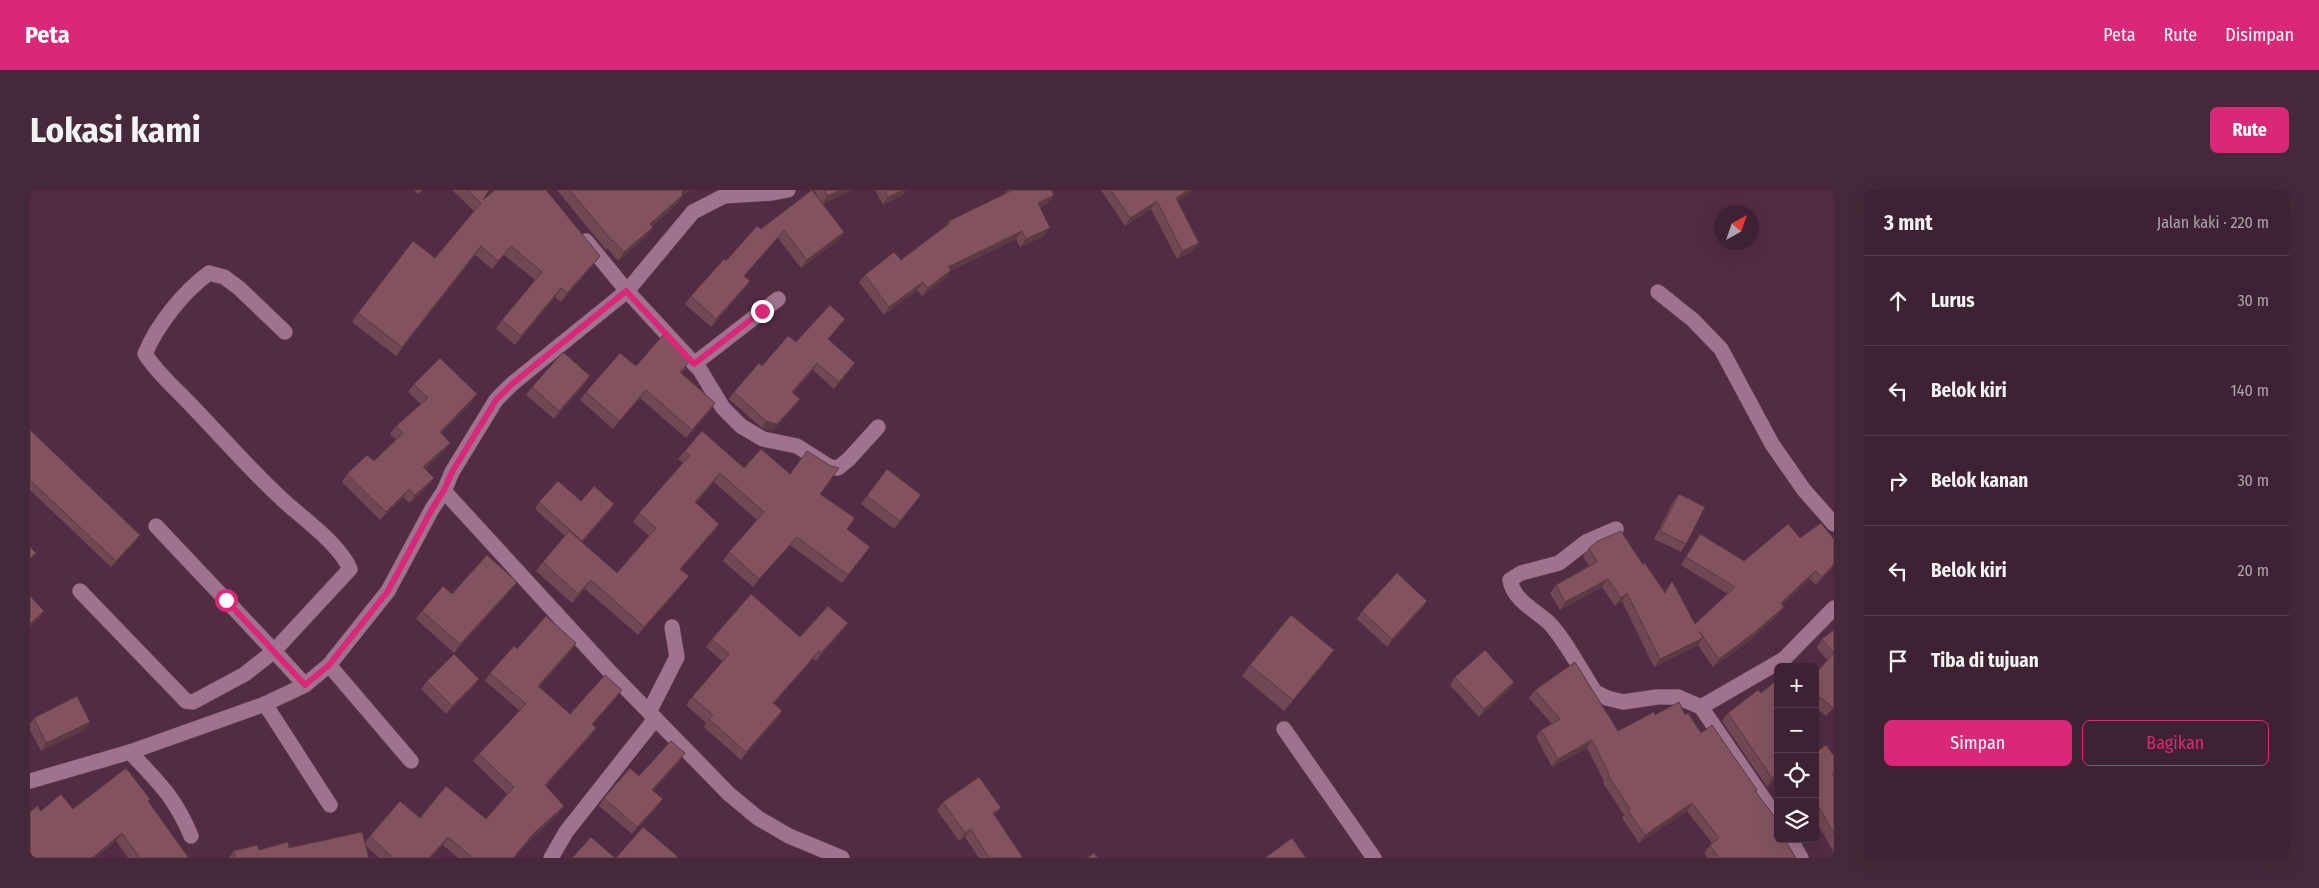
<!DOCTYPE html>
<html lang="id">
<head>
<meta charset="utf-8">
<style>
	:root { --surface:#3e2132; --page:#45293a; --text:#f1f3f6; --muted:#ada3ac; --line:#573e4d; --accent:#db2777 }
	body { margin:0; font-family:"Fira Sans Condensed",sans-serif; background:var(--page); color:var(--text) }
	.controls { position:absolute; right:15px; bottom:15px; display:grid; overflow:hidden; border-radius:8px; box-shadow:0 5px 20px #0002 }
	.controls button { width:45px; height:45px; display:grid; place-items:center; padding:0; border:0; border-bottom:1px solid var(--line); background:var(--surface); color:var(--text); font:25px sans-serif }
	.compass { position:absolute; left:1684px; top:15px; width:45px; height:45px; border-radius:50%; background:var(--surface); box-shadow:0 5px 20px #0002; rotate:40deg }
	.stop { position:absolute; width:15px; height:15px; margin:-11px; border:4px solid #db2777; border-radius:50%; background:#fff }
	.stop.end { background:#db2777; border-color:#fff; box-shadow:0 1px 5px #0008 }
	.list { margin:0; padding:0; list-style:none }
	h2 { display:flex; justify-content:space-between; align-items:center; height:65px; margin:0; padding:0 20px; font-size:21px }
	h2 small { font-size:16px; font-weight:400; color:var(--muted) }
	.list li { display:grid; grid-template-columns:32px 1fr auto; gap:15px; align-items:center; box-sizing:border-box; height:90px; padding:0 20px; border-top:1px solid var(--line) }
	.list b { display:block; font-size:19px; white-space:nowrap }
	.list em { font-size:16px; font-style:normal; color:var(--muted) }
	.actions { display:flex; gap:10px; padding:15px 20px }
	.actions a { flex:1; padding:11px 0; border:1px solid var(--accent); border-radius:8px; text-align:center; font-size:18px; color:var(--accent) }
	.actions .main { background:var(--accent); color:#fff }
	.icon { flex:none; width:28px; height:28px; fill:none; stroke:currentColor; stroke-width:2; stroke-linecap:round; stroke-linejoin:round }
	.map { position:relative; flex:none; width:1804px; height:668px; overflow:hidden; border-radius:8px }
	header { display:flex; align-items:center; gap:30px; box-sizing:border-box; height:70px; padding:0 25px; background:var(--accent); color:#fff }
	header strong { font-size:24px }
	nav { display:flex; gap:28px; margin-inline-start:auto; font-size:18px }
	.intro { display:flex; align-items:center; justify-content:space-between; box-sizing:border-box; height:120px; padding:0 30px }
	h1 { margin:0; font-size:35px }
	.button { padding:12px 22px; border-radius:8px; background:var(--accent); color:#fff; font-size:18px; font-weight:700 }
	main { display:flex; gap:30px; padding:0 30px }
	aside { flex:1; background:var(--surface); border-radius:8px; box-shadow:0 5px 20px #0002 }
	.map>svg:first-child { display:block }
	.lines { fill:none; stroke-linecap:round; stroke-linejoin:round }
	.street-casing { stroke:#6a4a5e; stroke-width:16 }
	.street { stroke:#9f738d; stroke-width:15 }
	.wall { fill:#704752 }
	.shaded-wall { fill:#5b3a42 }
	.building { fill:#82535f; stroke:#5b3a42 }
	.route { stroke:#db2777; stroke-width:6 }
</style>
</head>
<body>
<header>
<strong>Peta</strong>
<nav><a>Peta</a><a>Rute</a><a>Disimpan</a></nav>
</header>
<div class="intro"><h1>Lokasi kami</h1><a class="button">Rute</a></div>
<main>
<div class="map">
<svg width="1804" height="668" viewBox="0 0 1804 668">
	<rect width="100%" height="100%" fill="#522c43"/>
	<g class="lines">
		<defs>
			<g id="street">
				<path d="M556,51L597,101L670,180L693,218L711,236L733,249L767,256L800,277L808,278L819,269L848,237"/>
				<path d="M1628,102L1663,130L1691,159L1742,254L1774,300L1804,334"/>
				<path d="M664,174L748,109"/>
				<path d="M414,301L580,482L699,604L728,628L759,646L812,668"/>
				<path d="M126,336L244,461L320,379C309,354 275,330 254,311C221,281 192,247 161,215C145,198 128,184 115,164C127,135 153,102 179,83L194,87L209,98L255,142"/>
				<path d="M1586,339L1556,352L1529,373L1491,383L1480,390C1483,409 1503,419 1517,431C1532,444 1553,484 1565,502L1577,508L1593,512L1627,507H1648L1671,517L1748,630"/>
				<path d="M50,401L156,511L163,512L215,484L244,461L275,495"/>
				<path d="M299,475L381,571"/>
				<path d="M235,514L300,615"/>
				<path d="M1671,517L1754,469L1804,418"/>
				<path d="M619,522L647,467L642,437"/>
				<path d="M1254,539L1344,668"/>
				<path d="M100,562C128,592 145,607 161,646"/>
				<path d="M0,591L100,562L235,514L275,495L299,475L358,401L402,319L414,301L422,282L466,210L482,194L597,101L663,22L694,6L742,3L758,0"/>
				<path d="M1760,649L1771,668"/>
				<path d="M521,668L536,642L625,529"/>
			</g>
		</defs>
		<!-- street casing -->
		<use href="#street" class="street-casing"/>
		<!-- street -->
		<use href="#street" class="street"/>
	</g>
	<!-- wall -->
	<g class="wall">
		<path d="M384,0H393L388,4Z"/>
		<path d="M422,0H459L453,10L570,66L563,75L531,112L525,107L485,155L466,139L472,130L505,90L474,65L462,79L445,65L366,166L322,132L328,123L405,68L444,21Z"/>
		<path d="M527,0H660L653,5L647,14L622,36L623,37L617,46L588,71L577,58L576,60Z"/>
		<path d="M784,0H822L792,14L814,42L808,50L771,78L748,48L714,86L720,91L714,99L681,137L655,114L661,106L696,71L790,11Z"/>
		<path d="M845,0H876L872,6L853,15Z"/>
		<path d="M978,0H1021L1018,13L1010,17L1014,46L990,57L986,49L921,81L916,88L892,106L887,100L854,125L829,92L835,85L871,70L915,37L919,31L975,4Z"/>
		<path d="M1071,0H1162L1160,3L1147,11L1169,53L1164,60L1147,69L1121,19L1095,36Z"/>
		<path d="M815,129L798,149L820,180L804,199L783,180L763,203L770,209L765,216L742,241L732,238L699,209L704,202L732,176Z"/>
		<path d="M606,176L656,178L651,183L685,213L680,221L656,248L610,208L583,239L550,210L556,202Z"/>
		<path d="M384,194L442,212L411,243L420,253L414,261L395,279L398,296L380,313L373,307L350,330L312,292L317,284L344,271L366,250L360,244L366,236L391,214L378,202Z"/>
		<path d="M555,194L524,229L496,205L502,197Z"/>
		<path d="M0,240L106,351L81,377L0,300Z"/>
		<path d="M655,261L714,278L760,284L790,304L817,339L833,366L812,393L760,355L723,397L693,371L699,362L727,330L684,292L666,313L689,334L683,342L651,379L652,395L608,445L555,399L542,413L506,381L513,372L535,346L505,319L509,312L551,311L580,321L552,352L587,383L619,346L603,332L609,323L653,273L648,269Z"/>
		<path d="M1649,304L1656,354L1651,362L1624,349L1643,312Z"/>
		<path d="M891,305L864,339L831,314L837,306Z"/>
		<path d="M1670,344L1714,371L1770,348H1803L1804,346V376L1786,395L1780,389L1752,415L1748,425L1719,451L1683,477L1668,455L1624,477L1592,411L1585,416L1572,397L1530,420L1520,403L1526,395L1559,376L1553,366L1559,358L1613,375L1614,372L1635,402L1642,391L1665,434L1698,404L1651,375Z"/>
		<path d="M481,400L424,463L386,429L392,421L422,404Z"/>
		<path d="M1397,411L1391,419L1357,457L1327,429L1332,421Z"/>
		<path d="M818,433L812,441L786,471L783,469L744,513L752,521L747,529L711,570L674,537L676,533L656,515L662,507L693,472L676,457L682,449L770,447Z"/>
		<path d="M1804,440V517L1796,526L1785,516V484L1797,470L1787,458L1792,449Z"/>
		<path d="M487,459L541,461L509,497L540,524L586,508L562,535L560,546L516,596L534,616L528,624L499,651L484,668H428L413,655L401,668H349L336,656L339,668H199L203,661L335,653L340,646L390,628L456,629L477,604L443,571L449,564L490,521L455,491L460,483Z"/>
		<path d="M1296,471L1254,521L1212,486L1220,475Z"/>
		<path d="M1425,487L1484,492L1479,500L1449,527L1420,495Z"/>
		<path d="M449,489L443,497L416,524L391,499L397,491Z"/>
		<path d="M1505,500L1588,541L1625,525H1655L1727,600L1726,602L1766,668H1678L1674,663L1680,655L1682,653L1657,621L1609,653L1592,628L1594,625L1573,593L1574,591L1557,558L1522,577L1506,547L1511,540L1522,534L1499,508Z"/>
		<path d="M1698,523L1748,589L1737,597L1692,531Z"/>
		<path d="M4,528L54,540L11,561L0,540V534Z"/>
		<path d="M1785,563L1804,566V663L1785,629Z"/>
		<path d="M650,571L623,601L627,617L602,644L569,616L574,608L609,586Z"/>
		<path d="M118,612L158,668H98L86,651L11,621L43,619Z"/>
		<path d="M913,612L965,626L993,668H949L935,647L929,651L907,620Z"/>
	</g>
	<!-- shaded-wall -->
	<g class="shaded-wall">
		<path d="M654,0H660L644,12L651,3Z"/>
		<path d="M811,0H822L792,15L797,6Z"/>
		<path d="M873,0H876L872,6L853,15L858,7Z"/>
		<path d="M1158,0H1162L1160,3L1140,16L1146,8Z"/>
		<path d="M653,5L647,14L614,42L620,34Z"/>
		<path d="M1024,5L1018,13L1002,21L1008,13Z"/>
		<path d="M1127,11L1121,19L1095,36L1100,28Z"/>
		<path d="M623,37L617,46L588,71L594,62Z"/>
		<path d="M1020,38L1014,46L990,57L996,49Z"/>
		<path d="M754,40L748,48L708,94L714,86Z"/>
		<path d="M992,41L986,49L921,81L916,88L892,106L898,98L918,77Z"/>
		<path d="M814,42L808,50L771,78L777,70Z"/>
		<path d="M1169,53L1164,60L1147,69L1152,61Z"/>
		<path d="M451,56L445,65L366,166L372,157Z"/>
		<path d="M481,56L474,65L462,79L468,71Z"/>
		<path d="M570,66L563,75L531,112L537,103Z"/>
		<path d="M720,91L714,99L681,137L686,129Z"/>
		<path d="M893,92L887,100L854,125L859,117Z"/>
		<path d="M531,98L525,107L485,155L491,146Z"/>
		<path d="M815,129L810,136L793,156L798,149Z"/>
		<path d="M787,173L783,180L757,209L762,202Z"/>
		<path d="M825,173L820,180L804,199L809,192Z"/>
		<path d="M560,186L555,194L524,229L529,221Z"/>
		<path d="M616,200L610,208L583,239L589,231Z"/>
		<path d="M447,204L442,212L405,250L410,242Z"/>
		<path d="M770,209L765,216L742,241L732,238L736,231Z"/>
		<path d="M685,213L680,221L656,248L662,240Z"/>
		<path d="M420,253L414,261L388,285L393,277Z"/>
		<path d="M690,283L684,292L659,320L665,312Z"/>
		<path d="M404,288L398,296L380,313L385,305Z"/>
		<path d="M379,299L373,307L350,330L356,322Z"/>
		<path d="M891,305L885,313L864,339L870,331Z"/>
		<path d="M584,314L580,321L547,357L552,351Z"/>
		<path d="M689,334L683,342L644,387L650,379Z"/>
		<path d="M110,345L106,351L81,377L86,371Z"/>
		<path d="M767,347L760,355L723,397L729,389Z"/>
		<path d="M1804,374V376L1786,395L1792,387Z"/>
		<path d="M1785,381L1780,389L1745,421L1751,413Z"/>
		<path d="M659,386L652,395L608,445L614,437Z"/>
		<path d="M1578,389L1572,397L1530,420L1535,412Z"/>
		<path d="M561,390L555,399L542,413L548,404Z"/>
		<path d="M487,392L481,400L424,463L430,454Z"/>
		<path d="M1597,403L1592,411L1585,416L1591,408Z"/>
		<path d="M1397,411L1391,419L1357,457L1362,449Z"/>
		<path d="M1754,417L1748,425L1719,451L1683,477L1689,469Z"/>
		<path d="M14,421L9,429L0,437V434Z"/>
		<path d="M818,433L812,441L786,471L791,463Z"/>
		<path d="M1673,448L1667,456L1624,477L1630,469Z"/>
		<path d="M546,453L541,461L502,504L508,496Z"/>
		<path d="M1304,460L1296,471L1254,521L1263,510Z"/>
		<path d="M789,461L783,469L737,521L743,513Z"/>
		<path d="M449,489L443,497L416,524L422,516Z"/>
		<path d="M1484,492L1479,500L1449,527L1454,519Z"/>
		<path d="M592,500L586,508L556,542L562,534Z"/>
		<path d="M752,521L747,529L711,570L716,562Z"/>
		<path d="M60,532L54,540L11,561L16,553Z"/>
		<path d="M566,538L560,546L510,603L515,595Z"/>
		<path d="M1562,550L1557,558L1522,577L1528,569Z"/>
		<path d="M655,563L650,571L617,608L622,600Z"/>
		<path d="M1748,584V589L1737,597L1742,588Z"/>
		<path d="M633,609L627,617L602,644L607,637Z"/>
		<path d="M1662,613L1657,621L1609,653L1615,645Z"/>
		<path d="M534,616L528,624L499,651L484,668H483L504,643Z"/>
		<path d="M971,618L965,626L963,623Z"/>
		<path d="M941,639L935,647L929,651L935,643Z"/>
		<path d="M92,643L86,651L66,668H62Z"/>
		<path d="M418,647L413,655L401,668H399Z"/>
	</g>
	<!-- building -->
	<g class="building">
		<path d="M437,0H459L453,10L465,0H516L570,66L537,103L531,98L491,146L472,130L512,82L481,56L468,71L451,56L372,157L328,123L383,51L405,68L451,13Z"/>
		<path d="M540,0H654L651,3L653,5L620,34L623,37L594,62L583,50L582,51Z"/>
		<path d="M782,0L814,42L777,70L754,40L714,86L720,91L686,129L661,106L694,69L696,71L727,36L731,39Z"/>
		<path d="M794,0H811L797,6Z"/>
		<path d="M855,0H873L858,7Z"/>
		<path d="M980,0H1021L1024,5L1008,13L1020,38L996,49L992,41L918,77L921,80L898,98L893,92L859,117L835,85L864,62L871,70L920,33L919,31L981,1Z"/>
		<path d="M1081,0H1158L1146,8L1169,53L1152,61L1127,11L1100,28Z"/>
		<path d="M800,115L815,129L798,149L825,173L809,192L787,173L762,202L770,209L747,234L736,231L704,202L729,173L732,176L758,146L766,152Z"/>
		<path d="M635,143L661,170L650,182L685,213L662,240L616,200L589,231L556,202L590,163L606,176Z"/>
		<path d="M533,162L560,186L529,221L502,197Z"/>
		<path d="M410,168L447,204L410,242L420,253L393,277L404,288L385,305L379,299L356,322L317,284L337,265L344,271L373,243L366,236L398,208L384,194Z"/>
		<path d="M0,240L110,345L86,371L0,290Z"/>
		<path d="M672,241L714,278L731,259L760,284L777,261L801,276L809,278L790,304L825,328L817,339L840,357L818,385L767,347L729,389L699,362L734,322L690,283L665,312L689,334L650,379L659,386L614,437L561,390L548,404L513,372L539,341L587,383L626,338L609,323L660,265L655,261Z"/>
		<path d="M857,279L891,305L870,331L837,306Z"/>
		<path d="M528,291L551,311L564,296L584,314L552,351L509,312Z"/>
		<path d="M1649,304L1675,317L1656,354L1630,341Z"/>
		<path d="M1791,333L1803,348L1804,346V374L1792,387L1785,381L1751,413L1754,417L1725,442L1689,469L1669,441L1673,448L1630,469L1597,403L1591,408L1578,389L1535,412L1526,395L1567,372L1559,358L1568,351L1591,341L1613,375L1614,372L1635,403L1642,391L1665,434L1705,397L1656,367L1670,344L1714,371L1758,334L1770,348Z"/>
		<path d="M0,357L6,363L0,369Z"/>
		<path d="M457,365L487,392L430,454L392,421L413,396L422,404Z"/>
		<path d="M1367,383L1397,411L1362,449L1332,421Z"/>
		<path d="M721,404L770,447L798,416L818,433L791,463L789,461L743,513L752,521L716,562L679,529L683,525L662,507L699,464L682,449Z"/>
		<path d="M0,406L14,421L0,434Z"/>
		<path d="M1261,425L1304,460L1263,510L1220,475Z"/>
		<path d="M516,426L546,453L508,496L540,524L575,485L592,500L562,534L566,538L515,595L534,616L504,643L483,668H443L418,647L399,668H363L340,646L370,611L390,628L416,596L456,629L484,597L449,564L496,514L460,483L484,456L487,459Z"/>
		<path d="M1804,440V515L1802,517L1790,507L1785,511V484L1804,463L1792,449Z"/>
		<path d="M1455,460L1484,492L1454,519L1425,487Z"/>
		<path d="M424,464L449,489L422,516L397,491Z"/>
		<path d="M1545,472L1588,541L1624,522L1625,525L1649,512L1655,525L1658,523L1671,543L1682,535L1727,600L1725,601L1748,631L1745,634L1748,639V649H1754L1766,668H1689L1680,655L1689,648L1662,613L1615,645L1598,621L1600,619L1578,585L1579,584L1562,550L1528,569L1511,540L1530,529L1505,500Z"/>
		<path d="M1748,489V584L1742,588L1698,523L1728,500L1731,503Z"/>
		<path d="M47,506L60,532L16,553L4,528Z"/>
		<path d="M641,551L655,563L622,600L633,609L607,637L574,608L600,578L609,586Z"/>
		<path d="M1796,555L1804,566V582L1802,583L1804,587V644L1785,610V563Z"/>
		<path d="M96,578L120,609L118,611L158,667L157,668H110L92,643L62,668H0V622L7,616L11,621L31,604L43,619Z"/>
		<path d="M949,587L971,618L963,623L993,668H959L941,639L935,643L913,612Z"/>
		<path d="M613,637L646,665L648,668H586Z"/>
		<path d="M332,642L339,668H206L203,661L227,655L229,660L258,652L259,658Z"/>
		<path d="M561,647L585,668H542Z"/>
		<path d="M1262,648L1276,668H1235Z"/>
		<path d="M1064,663L1068,668H1057Z"/>
	</g>
	<g class="lines">
		<!-- route -->
		<path class="route" d="M196,410L275,495L299,475L358,401L402,319L414,300L422,282L466,210L482,194L596,101L664,174L732,121"/>
	</g>
</svg>
<div class="controls">
<button>+</button>
<button>−</button>
<button><svg class="icon" aria-label="locate" viewBox="0 0 24 24"><circle cx="12" cy="12" r="6"/><path d="M12 2v4M12 18v4M2 12h4M18 12h4"/></svg></button>
<button><svg class="icon" aria-label="layers" viewBox="0 0 24 24"><path d="M12 4l9 5-9 5-9-5zM3 14l9 5 9-5"/></svg></button>
</div>
<svg class="compass" viewBox="-18 -18 36 36"><path d="M0-13l5 13h-10z" fill="#e53935"/><path d="M0 13l5-13h-10z" fill="#ada3ac"/></svg>
<div class="stop" style="left:196px;top:410px"></div>
<div class="stop end" style="left:732px;top:121px"></div>
</div>
<aside>
<h2>3 mnt<small>Jalan kaki · 220 m</small></h2>
<ul class="list">
<li><svg class="icon" aria-label="ahead" viewBox="0 0 24 24"><path d="M12 20V5M6 11l6-6 6 6"/></svg><div><b>Lurus</b></div><em>30 m</em></li>
<li><svg class="icon" aria-label="left" viewBox="0 0 24 24"><path d="M17 20v-9H6M10 6l-5 5 5 5"/></svg><div><b>Belok kiri</b></div><em>140 m</em></li>
<li><svg class="icon" aria-label="right" viewBox="0 0 24 24"><path d="M7 20v-9h11M14 6l5 5-5 5"/></svg><div><b>Belok kanan</b></div><em>30 m</em></li>
<li><svg class="icon" aria-label="left" viewBox="0 0 24 24"><path d="M17 20v-9H6M10 6l-5 5 5 5"/></svg><div><b>Belok kiri</b></div><em>20 m</em></li>
<li><svg class="icon" aria-label="arrive" viewBox="0 0 24 24"><path d="M6 21V4h12l-3 4 3 4H6"/></svg><div><b>Tiba di tujuan</b></div></li>
</ul>
<div class="actions"><a class="main">Simpan</a><a>Bagikan</a></div>
</aside>
</main>
</body>
</html>
